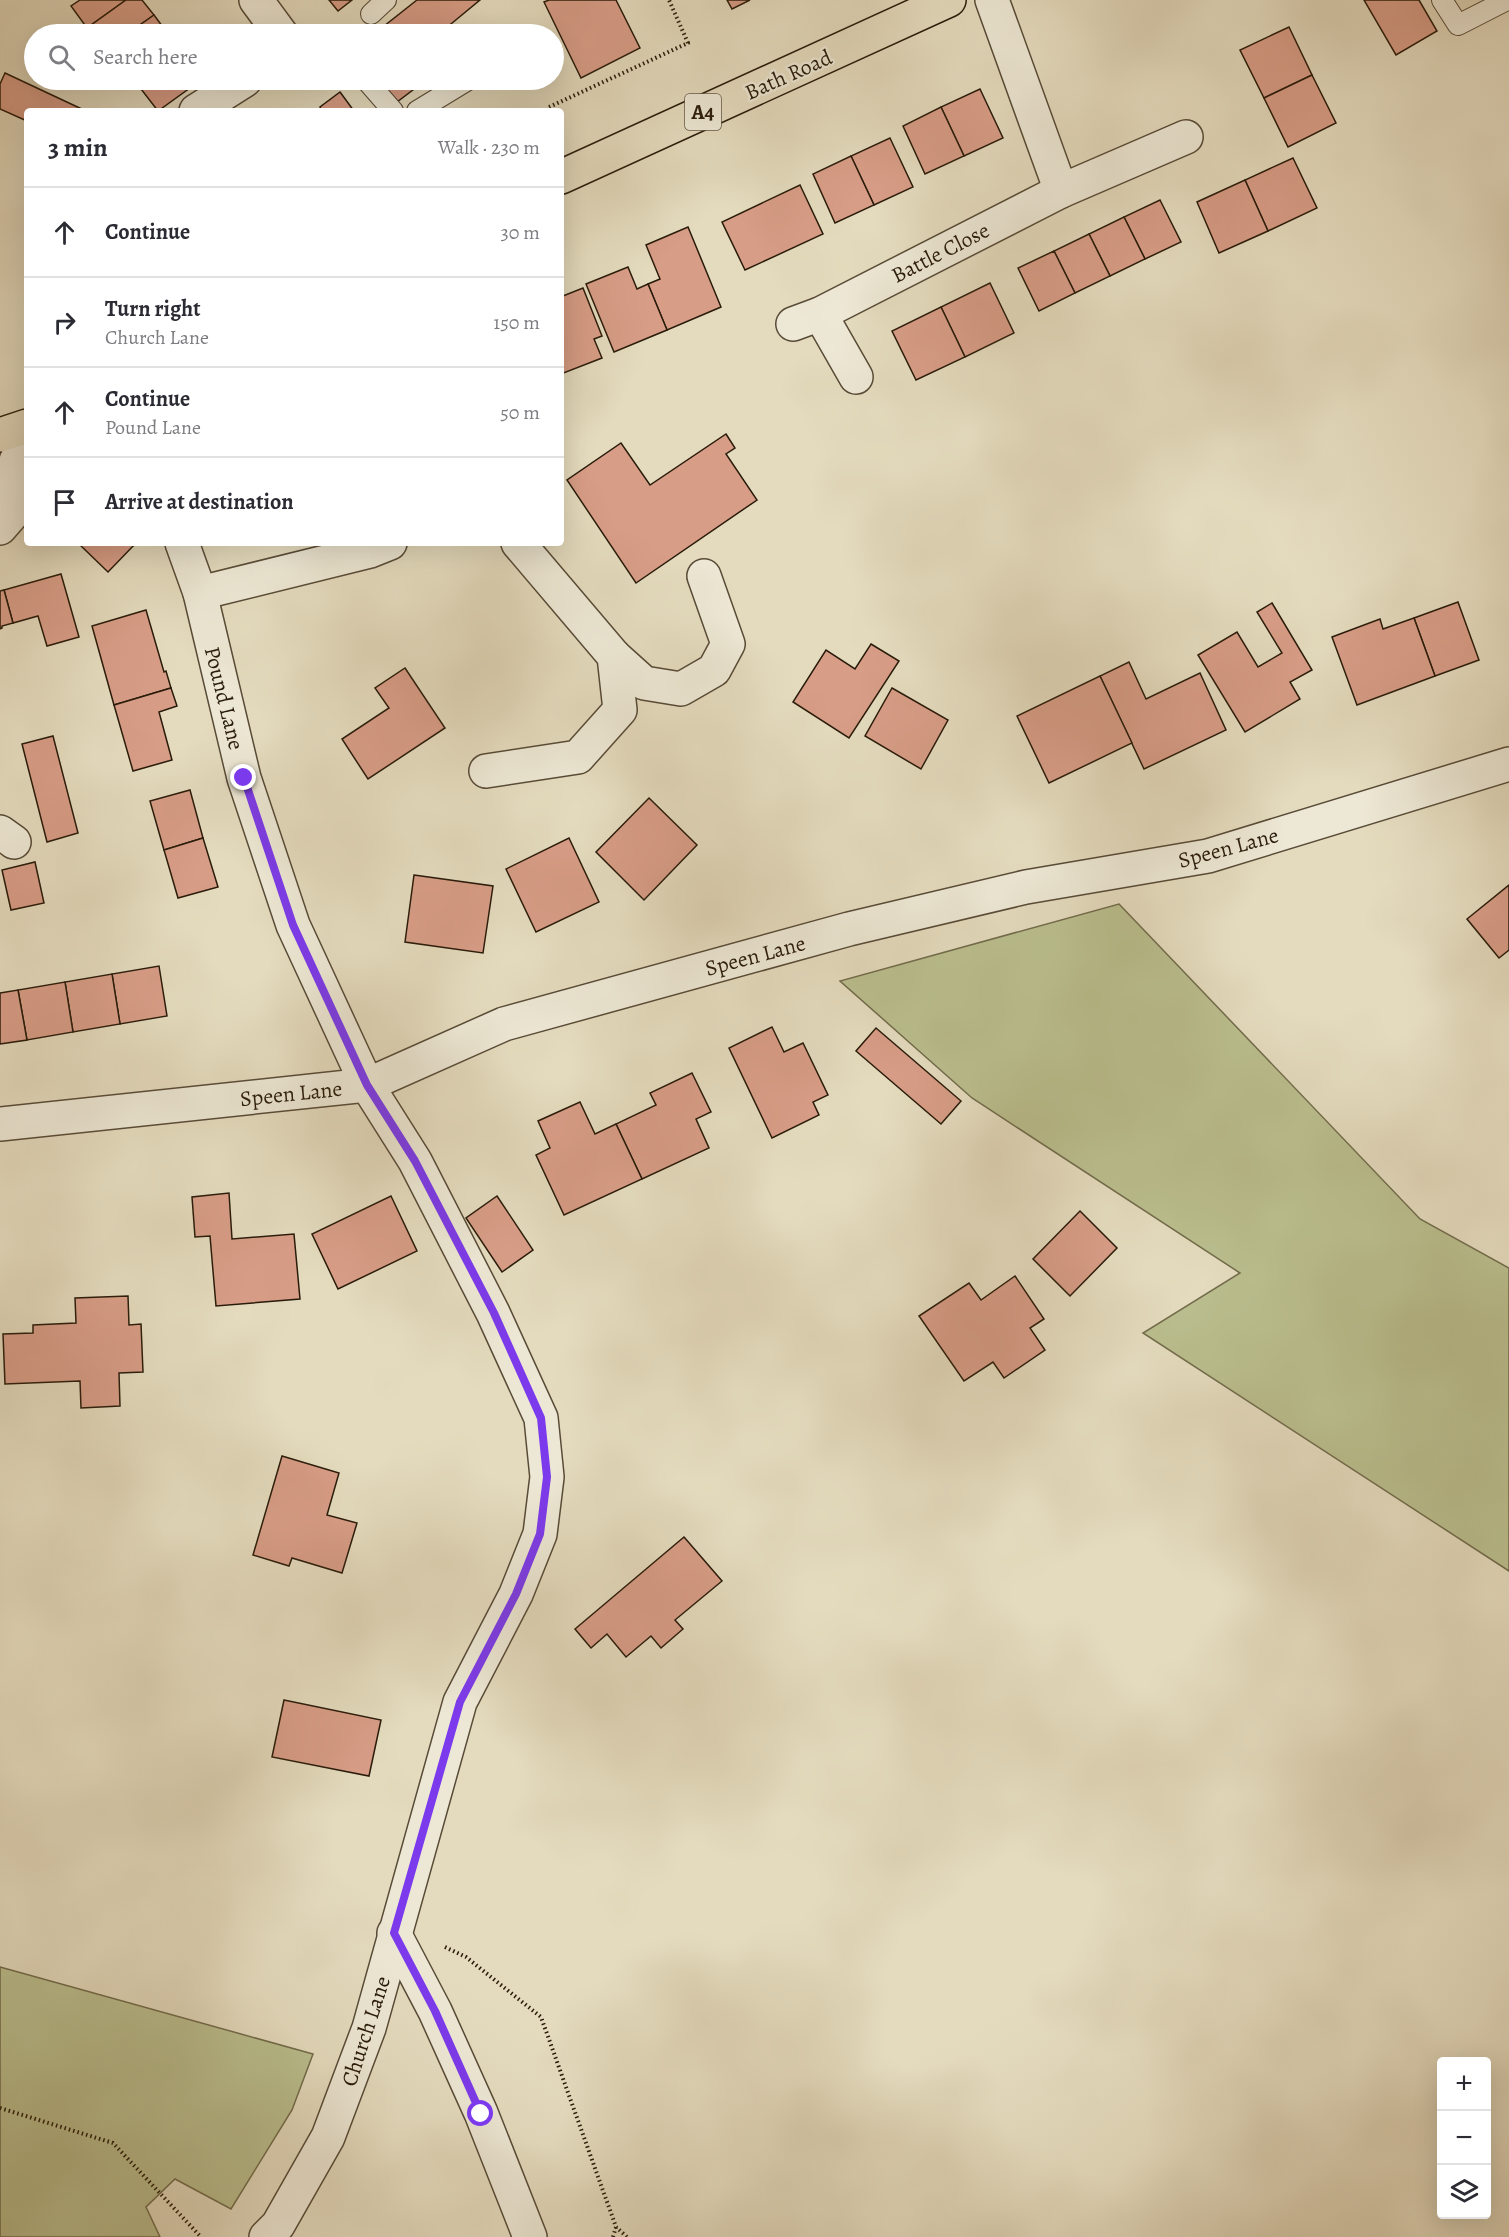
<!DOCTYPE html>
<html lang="en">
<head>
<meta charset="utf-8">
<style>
	:root { --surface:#fff; --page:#f7f7f7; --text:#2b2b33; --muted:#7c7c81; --line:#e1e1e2 }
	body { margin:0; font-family:Alegreya,serif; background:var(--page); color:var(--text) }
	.controls { position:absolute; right:18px; bottom:18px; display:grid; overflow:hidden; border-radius:6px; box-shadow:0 6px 24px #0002 }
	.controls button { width:54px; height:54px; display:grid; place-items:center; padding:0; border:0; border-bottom:2px solid var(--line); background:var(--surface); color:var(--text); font:30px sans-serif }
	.stop { position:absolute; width:18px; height:18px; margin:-14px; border:4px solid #7c3aed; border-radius:50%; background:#fff }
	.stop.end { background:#7c3aed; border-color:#fff; box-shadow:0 2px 6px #0008 }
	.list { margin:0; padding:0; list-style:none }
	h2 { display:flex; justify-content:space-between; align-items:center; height:78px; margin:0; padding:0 24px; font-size:26px }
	h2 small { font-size:20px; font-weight:400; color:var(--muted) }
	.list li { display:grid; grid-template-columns:39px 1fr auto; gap:18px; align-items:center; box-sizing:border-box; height:90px; padding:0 24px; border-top:2px solid var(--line) }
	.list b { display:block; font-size:22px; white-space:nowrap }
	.list p { margin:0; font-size:20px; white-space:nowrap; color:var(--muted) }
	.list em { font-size:20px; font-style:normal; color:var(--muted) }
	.icon { flex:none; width:33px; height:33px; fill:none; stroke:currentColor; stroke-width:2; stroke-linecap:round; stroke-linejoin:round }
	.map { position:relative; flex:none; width:1509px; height:2237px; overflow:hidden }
	.search { position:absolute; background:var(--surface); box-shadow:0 6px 24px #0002; left:24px; top:24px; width:540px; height:66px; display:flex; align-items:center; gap:15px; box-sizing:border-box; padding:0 21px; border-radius:33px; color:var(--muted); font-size:22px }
	.panel { position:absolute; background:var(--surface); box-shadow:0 6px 24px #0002; left:24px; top:108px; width:540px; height:438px; border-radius:6px }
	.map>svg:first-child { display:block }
	.green { fill:#babe8e; stroke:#726c4c; stroke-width:1.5 }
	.building { fill:#d89d87; stroke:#291b0a; stroke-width:1.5 }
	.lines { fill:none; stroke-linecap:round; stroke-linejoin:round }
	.lane-casing { stroke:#584b37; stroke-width:22 }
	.street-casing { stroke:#584b37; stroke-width:36 }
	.primary-casing { stroke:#291b0a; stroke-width:36 }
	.path { stroke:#291b0a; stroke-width:4; stroke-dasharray:1.5 3; stroke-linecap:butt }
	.lane { stroke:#ede8d5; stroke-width:20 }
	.street { stroke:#ede8d5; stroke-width:33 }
	.primary { stroke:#e4dbbe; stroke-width:33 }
	.route { stroke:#7c3aed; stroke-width:8 }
	.labels { text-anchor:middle; stroke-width:4.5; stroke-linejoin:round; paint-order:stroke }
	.shield { fill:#ede8d5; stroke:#645847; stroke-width:1.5 }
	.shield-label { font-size:21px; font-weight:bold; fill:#291b0a }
	.street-label { font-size:22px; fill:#291b0a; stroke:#ede8d5 }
</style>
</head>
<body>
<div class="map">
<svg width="1509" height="2237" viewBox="0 0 1509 2237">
	<rect width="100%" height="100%" fill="#e4dbbe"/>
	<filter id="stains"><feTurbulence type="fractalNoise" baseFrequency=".00333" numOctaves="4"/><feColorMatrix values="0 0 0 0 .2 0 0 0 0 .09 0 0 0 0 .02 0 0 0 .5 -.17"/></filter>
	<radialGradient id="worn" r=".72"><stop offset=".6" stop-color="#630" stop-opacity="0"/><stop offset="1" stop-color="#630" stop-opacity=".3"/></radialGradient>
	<!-- green -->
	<g class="green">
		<path d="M1119,904L1420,1219L1509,1268V1571L1143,1333L1240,1273L972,1098L840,981Z"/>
		<path d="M0,1967L313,2054L292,2110L231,2209L175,2179L146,2207L160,2237H0Z"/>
	</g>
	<!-- building -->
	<g class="building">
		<path d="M80,0H126L87,28L71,6Z"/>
		<path d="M126,0H142L154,15L127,34H92L87,28Z"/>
		<path d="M329,0H352L338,11Z"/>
		<path d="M417,0H480L440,33L442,34H374Z"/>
		<path d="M549,0H616L640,48L581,78L544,2Z"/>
		<path d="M727,0H750L732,9Z"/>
		<path d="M1364,0H1419L1437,31L1396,55Z"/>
		<path d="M154,15L168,34H127Z"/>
		<path d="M1289,27L1312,75L1264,98L1240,50Z"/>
		<path d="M5,73L86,111H27V121L0,109V84Z"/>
		<path d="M1312,75L1336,123L1288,147L1264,98Z"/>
		<path d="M134,80H155L141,89Z"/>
		<path d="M155,80H201L158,111L141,89Z"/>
		<path d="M379,80H426L397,102Z"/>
		<path d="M980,89L1003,138L964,156L941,107Z"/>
		<path d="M340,92L354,111H322L320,107Z"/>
		<path d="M941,107L964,156L925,174L903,126Z"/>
		<path d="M890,138L913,187L874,205L851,156Z"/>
		<path d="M851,156L874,205L835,223L813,174Z"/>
		<path d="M1293,158L1317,208L1268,231L1245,180Z"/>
		<path d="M1245,180L1268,231L1219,253L1197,202Z"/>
		<path d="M800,185L823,234L745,270L722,222Z"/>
		<path d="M1160,200L1181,242L1145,259L1124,217Z"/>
		<path d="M1124,217L1145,259L1110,276L1089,234Z"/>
		<path d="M688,227L721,307L667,330L648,284L660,279L646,245Z"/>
		<path d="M1089,234L1110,276L1075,293L1054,251Z"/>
		<path d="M1054,251L1075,293L1039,311L1018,268Z"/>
		<path d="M628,267L637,289L648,284L667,330L614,352L586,284Z"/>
		<path d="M990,283L1014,333L965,357L941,307Z"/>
		<path d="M583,288L602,336L594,339L602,358L561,374V290L563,296Z"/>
		<path d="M941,307L965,357L916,380L892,331Z"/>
		<path d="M726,434L735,448L726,454L757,500L636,583L567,480L621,443L650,485Z"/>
		<path d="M78,543H136L108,572Z"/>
		<path d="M61,574L79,637L47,646L38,616L13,623L4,590Z"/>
		<path d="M4,590L13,623L2,626V628L0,629V591Z"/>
		<path d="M1458,602L1479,660L1435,676L1414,618Z"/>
		<path d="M1272,603L1312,670L1290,682L1300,699L1245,732L1198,655L1237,632L1258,667L1282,653L1257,612Z"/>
		<path d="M146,610L164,672L166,671L171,688L114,705L92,626Z"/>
		<path d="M1414,618L1435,676L1357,705L1332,637L1380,619L1383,629Z"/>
		<path d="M871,644L899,661L849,738L793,702L826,650L855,669Z"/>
		<path d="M1129,662L1146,699L1200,673L1226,730L1144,769L1100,676Z"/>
		<path d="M405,668L445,728L368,779L342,739L389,708L375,688Z"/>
		<path d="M1100,676L1132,743L1049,783L1017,716Z"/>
		<path d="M171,688L177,706L159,712L172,760L133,771L114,705Z"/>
		<path d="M892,688L948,720L921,769L865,736Z"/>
		<path d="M53,736L78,833L47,842L22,744Z"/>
		<path d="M190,790L203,838L164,850L150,801Z"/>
		<path d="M649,798L697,845L644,900L596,852Z"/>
		<path d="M203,838L218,887L178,898L164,850Z"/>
		<path d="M569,838L599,902L536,932L506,869Z"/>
		<path d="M35,862L44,903L11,910L2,870Z"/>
		<path d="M414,875L493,886L483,953L405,942Z"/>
		<path d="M1509,885V950L1499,958L1467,919Z"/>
		<path d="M159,966L167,1016L120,1024L112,974Z"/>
		<path d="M112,974L120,1024L73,1032L65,982Z"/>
		<path d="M65,982L73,1032L27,1040L18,990Z"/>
		<path d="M18,990L27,1040L0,1044V993Z"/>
		<path d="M772,1027L784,1052L803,1043L828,1095L813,1102L819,1115L772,1138L729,1048Z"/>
		<path d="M876,1028L961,1101L941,1124L856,1051Z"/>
		<path d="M692,1073L711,1112L696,1119L709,1148L642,1179L616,1124L656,1105L650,1093Z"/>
		<path d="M580,1102L595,1134L616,1124L642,1179L564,1215L536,1155L550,1148L538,1121Z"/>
		<path d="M229,1193L232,1239L294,1234L300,1299L216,1306L210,1236L195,1237L192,1197Z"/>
		<path d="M391,1196L417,1251L338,1289L312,1234Z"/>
		<path d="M497,1196L533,1250L502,1272L466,1218Z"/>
		<path d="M1080,1211L1117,1248L1070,1296L1033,1259Z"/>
		<path d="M1015,1276L1044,1319L1030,1328L1045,1350L1004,1378L993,1362L964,1381L919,1316L969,1283L981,1300Z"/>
		<path d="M128,1296L129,1325L141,1324L143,1372L119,1373L120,1406L81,1408L80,1381L5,1384L3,1334L33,1333V1325L76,1323L75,1298Z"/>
		<path d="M282,1456L339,1473L327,1515L357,1523L342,1573L292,1558L289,1566L253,1555Z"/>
		<path d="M684,1537L722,1581L675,1620L683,1629L661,1648L651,1636L626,1657L607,1634L591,1648L575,1629Z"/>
		<path d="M284,1700L381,1720L369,1776L272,1757Z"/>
	</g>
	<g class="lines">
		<defs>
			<g id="lane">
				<path d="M1442,0L1458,25L1507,0"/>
				<path d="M371,14L386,0"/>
				<path d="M366,80L393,111"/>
				<path d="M417,111L468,80"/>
			</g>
			<g id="street">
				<path d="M256,0L281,34"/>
				<path d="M992,0L1061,191"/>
				<path d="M196,111L245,80"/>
				<path d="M820,314L856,377"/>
				<path d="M793,324L820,314L1061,191L1186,137"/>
				<path d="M0,528L13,513L16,461L27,439"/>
				<path d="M182,543L200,593L244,778L293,925L367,1085L415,1161L493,1313L541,1418L547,1477L540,1534L516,1594L460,1702L369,2028L328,2137L278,2225L266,2237"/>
				<path d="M200,593L370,551L390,543"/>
				<path d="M614,656L644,683L681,689L714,670L728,644L704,576"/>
				<path d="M486,771L578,757L620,710L614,656L518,543"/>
				<path d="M0,832L14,842"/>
				<path d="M0,1124L367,1085L504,1024L849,929L1026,887L1208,856L1509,764"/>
				<path d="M394,1933L435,2011L481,2113L530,2237"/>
			</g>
			<g id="primary">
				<path d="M561,177L949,0"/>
				<path d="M0,435L27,426"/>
			</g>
		</defs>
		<!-- lane casing -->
		<use href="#lane" class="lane-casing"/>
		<!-- street casing -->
		<use href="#street" class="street-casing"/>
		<!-- primary casing -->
		<use href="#primary" class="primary-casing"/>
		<!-- path -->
		<g class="path">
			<path d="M549,107L688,43L669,0"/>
			<path d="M445,1947L466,1957L541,2017L616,2227L627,2237"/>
			<path d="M0,2108L113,2143L201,2237"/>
			<path d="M613,2237L616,2227"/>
		</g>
		<!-- lane -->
		<use href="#lane" class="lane"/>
		<!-- street -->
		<use href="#street" class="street"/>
		<!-- primary -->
		<use href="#primary" class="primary"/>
	</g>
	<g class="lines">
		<!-- route -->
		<path class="route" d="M244,778L293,925L367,1085L415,1161L494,1313L541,1418L547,1477L540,1534L516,1594L460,1702L394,1933L435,2011L481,2114"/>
	</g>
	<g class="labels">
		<!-- shield labels -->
		<rect class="shield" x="685" y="94" width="36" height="36" rx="4.5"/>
		<g class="shield-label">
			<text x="703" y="119">A4</text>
		</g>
		<!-- street labels -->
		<g class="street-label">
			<text transform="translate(788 74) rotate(-24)" y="8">Bath Road</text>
			<text transform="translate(940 252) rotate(-27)" y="8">Battle Close</text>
			<text transform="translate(225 698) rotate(76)" y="8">Pound Lane</text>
			<text transform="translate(1228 847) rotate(-15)" y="8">Speen Lane</text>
			<text transform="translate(755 955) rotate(-15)" y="8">Speen Lane</text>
			<text transform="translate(291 1093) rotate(-6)" y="8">Speen Lane</text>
			<text transform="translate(365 2031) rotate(-72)" y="8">Church Lane</text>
		</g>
	</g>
	<rect width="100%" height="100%" filter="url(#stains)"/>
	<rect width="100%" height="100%" fill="url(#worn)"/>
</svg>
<div class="controls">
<button>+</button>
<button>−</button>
<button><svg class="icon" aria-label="layers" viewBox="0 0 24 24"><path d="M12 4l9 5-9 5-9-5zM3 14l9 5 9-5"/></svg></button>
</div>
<div class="stop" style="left:481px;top:2114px"></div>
<div class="stop end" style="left:244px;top:778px"></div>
<div class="search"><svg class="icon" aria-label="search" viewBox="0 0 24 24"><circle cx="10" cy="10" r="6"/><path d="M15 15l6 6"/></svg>Search here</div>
<section class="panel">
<h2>3 min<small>Walk · 230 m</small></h2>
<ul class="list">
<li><svg class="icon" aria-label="ahead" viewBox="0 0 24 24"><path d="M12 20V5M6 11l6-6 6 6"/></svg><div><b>Continue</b></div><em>30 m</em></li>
<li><svg class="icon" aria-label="right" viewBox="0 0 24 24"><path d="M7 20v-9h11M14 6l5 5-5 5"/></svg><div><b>Turn right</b><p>Church Lane</p></div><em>150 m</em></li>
<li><svg class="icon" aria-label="ahead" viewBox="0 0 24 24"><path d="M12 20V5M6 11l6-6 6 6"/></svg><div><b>Continue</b><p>Pound Lane</p></div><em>50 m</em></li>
<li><svg class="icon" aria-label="arrive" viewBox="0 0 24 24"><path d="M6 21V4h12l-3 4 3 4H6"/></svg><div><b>Arrive at destination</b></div></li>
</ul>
</section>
</div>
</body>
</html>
